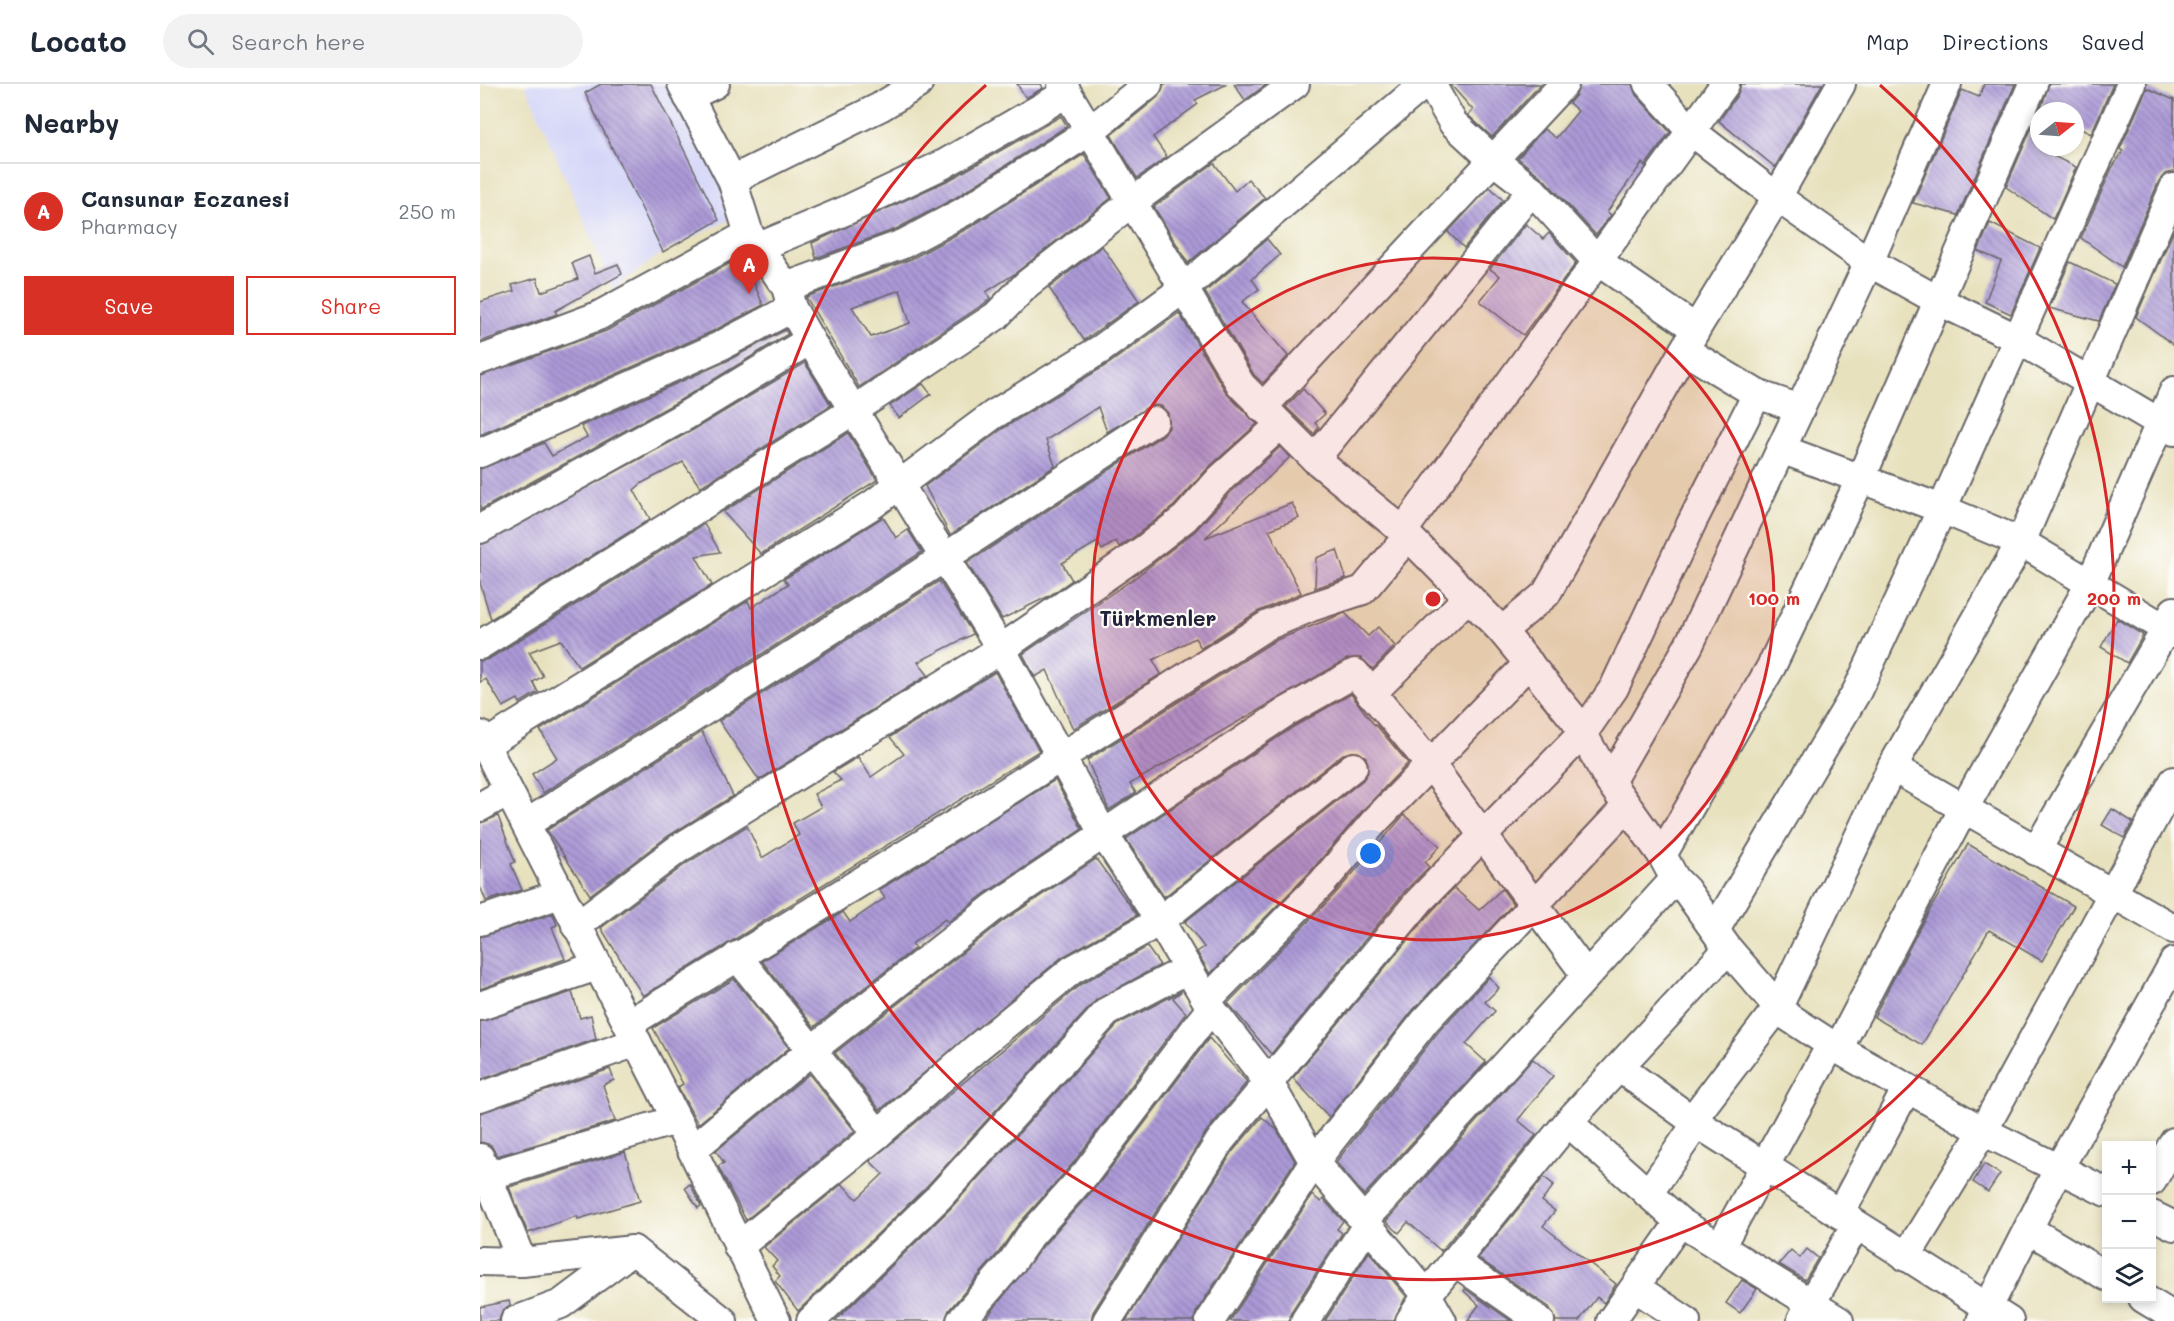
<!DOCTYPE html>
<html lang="en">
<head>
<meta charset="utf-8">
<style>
	:root { --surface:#fff; --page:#f2f2f3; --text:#1f2937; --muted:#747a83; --line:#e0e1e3; --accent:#d93025 }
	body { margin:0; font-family:Mali,sans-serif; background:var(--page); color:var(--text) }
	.controls { position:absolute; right:18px; bottom:18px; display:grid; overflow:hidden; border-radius:0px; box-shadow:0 3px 9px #0003 }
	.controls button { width:54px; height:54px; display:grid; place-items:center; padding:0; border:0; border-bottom:2px solid var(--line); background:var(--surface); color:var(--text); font:30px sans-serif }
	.compass { position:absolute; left:1550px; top:18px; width:54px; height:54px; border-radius:50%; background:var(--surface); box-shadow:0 3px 9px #0003; rotate:73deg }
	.you { position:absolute; left:891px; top:770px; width:21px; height:21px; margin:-15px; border:4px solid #fff; border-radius:50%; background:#1a73e8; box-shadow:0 0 0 9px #1a73e833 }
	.badge { display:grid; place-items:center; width:39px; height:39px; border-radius:50%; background:var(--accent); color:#fff; font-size:20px; font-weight:700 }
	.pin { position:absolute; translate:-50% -50px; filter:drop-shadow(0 2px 3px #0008) }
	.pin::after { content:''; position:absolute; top:32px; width:21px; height:18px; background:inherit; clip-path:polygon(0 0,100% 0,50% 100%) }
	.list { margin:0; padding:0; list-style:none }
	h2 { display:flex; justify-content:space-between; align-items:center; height:78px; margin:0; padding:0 24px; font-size:26px }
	h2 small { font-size:20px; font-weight:400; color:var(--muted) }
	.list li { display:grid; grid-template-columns:39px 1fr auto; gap:18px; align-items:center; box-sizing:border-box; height:96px; padding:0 24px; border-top:2px solid var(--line) }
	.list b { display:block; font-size:22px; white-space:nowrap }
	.list p { margin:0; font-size:20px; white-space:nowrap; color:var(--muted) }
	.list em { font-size:20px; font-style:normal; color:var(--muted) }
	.actions { display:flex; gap:12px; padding:18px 24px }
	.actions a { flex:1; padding:14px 0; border:2px solid var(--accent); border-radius:0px; text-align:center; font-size:21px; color:var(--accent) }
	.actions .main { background:var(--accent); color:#fff }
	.icon { flex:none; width:33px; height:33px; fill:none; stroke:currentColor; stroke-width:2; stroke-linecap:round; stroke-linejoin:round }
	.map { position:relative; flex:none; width:1694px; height:1237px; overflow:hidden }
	header { display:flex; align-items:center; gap:36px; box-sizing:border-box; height:84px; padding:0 30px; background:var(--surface); border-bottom:2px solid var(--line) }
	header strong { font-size:28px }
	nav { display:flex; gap:33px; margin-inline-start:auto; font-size:21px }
	.search { width:420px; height:54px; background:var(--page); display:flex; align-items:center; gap:15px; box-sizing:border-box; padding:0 21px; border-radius:33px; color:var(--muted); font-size:22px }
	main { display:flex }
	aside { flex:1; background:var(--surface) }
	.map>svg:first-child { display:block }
	.built { fill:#d6d7f8 }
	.building { fill:url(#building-back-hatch); fill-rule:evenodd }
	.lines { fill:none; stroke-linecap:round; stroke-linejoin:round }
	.minor-casing { stroke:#676568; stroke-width:32 }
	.minor { stroke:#fff; stroke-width:28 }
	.ring { fill:none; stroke:#d62828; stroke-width:3 }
	.labels { text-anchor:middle; stroke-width:4.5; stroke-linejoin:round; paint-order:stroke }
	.district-label { font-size:21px; font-weight:bold; fill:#22223b; stroke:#fdfcf7 }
	.centre { fill:#d62828; stroke:#fdfcf7; stroke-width:3 }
	.ring-label { font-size:18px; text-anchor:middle; font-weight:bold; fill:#d62828; stroke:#fdfcf7; stroke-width:4.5; stroke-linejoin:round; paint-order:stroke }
</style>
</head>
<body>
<header>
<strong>Locato</strong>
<div class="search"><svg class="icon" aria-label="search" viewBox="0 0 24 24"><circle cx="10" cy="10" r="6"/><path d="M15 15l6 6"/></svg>Search here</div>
<nav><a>Map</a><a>Directions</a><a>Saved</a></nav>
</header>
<main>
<aside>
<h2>Nearby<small></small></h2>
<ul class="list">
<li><span class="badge">A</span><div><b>Cansunar Eczanesi</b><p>Pharmacy</p></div><em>250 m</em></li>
</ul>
<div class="actions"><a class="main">Save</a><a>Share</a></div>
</aside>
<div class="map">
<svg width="1694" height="1237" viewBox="0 0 1694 1237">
	<defs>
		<pattern id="building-back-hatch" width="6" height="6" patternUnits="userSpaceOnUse" patternTransform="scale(1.5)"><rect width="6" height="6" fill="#ac9ad7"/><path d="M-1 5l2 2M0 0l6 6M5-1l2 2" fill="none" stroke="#8c7db0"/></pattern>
	</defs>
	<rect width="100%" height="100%" fill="#fdfcf7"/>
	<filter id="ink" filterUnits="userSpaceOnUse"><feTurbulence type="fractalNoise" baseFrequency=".0167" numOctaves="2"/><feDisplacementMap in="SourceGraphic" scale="12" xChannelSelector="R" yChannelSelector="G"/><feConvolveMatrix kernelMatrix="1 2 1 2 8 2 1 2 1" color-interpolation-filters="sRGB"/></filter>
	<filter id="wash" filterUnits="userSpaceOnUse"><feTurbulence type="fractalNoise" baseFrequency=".008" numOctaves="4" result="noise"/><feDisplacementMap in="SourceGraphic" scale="24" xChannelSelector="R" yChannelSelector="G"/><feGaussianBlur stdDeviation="1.35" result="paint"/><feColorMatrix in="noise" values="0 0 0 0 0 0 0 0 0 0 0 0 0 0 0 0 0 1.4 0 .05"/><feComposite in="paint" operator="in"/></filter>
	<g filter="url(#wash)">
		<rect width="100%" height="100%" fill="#e7e1bd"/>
		<!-- built -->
		<path class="built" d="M45,0H189L257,132L183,168L133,205Z"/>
		<g id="blocks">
			<!-- building -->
			<g class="building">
				<path d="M121,0H171L239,136L183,168L105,9Z"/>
				<path d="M537,0H561L563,4L546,14Z"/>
				<path d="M684,0H747L715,16L718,20L673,53L687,73L657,94L631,51L678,13Z"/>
				<path d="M754,0H787L765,16Z"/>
				<path d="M970,0H1061L1012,53L988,31L993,26Z"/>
				<path d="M1100,0H1152L1156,11L1190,48L1165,82L1162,79L1127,128L1131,131L1116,151L1064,95L1038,74L1064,45L1076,54L1098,27L1089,19L1096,11Z"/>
				<path d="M1261,0H1342L1295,83L1239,37L1258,10Z"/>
				<path d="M1504,0H1535L1478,131L1433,119L1482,6L1499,13Z"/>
				<path d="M1569,0H1633L1611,50L1595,42V27H1566L1561,24Z"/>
				<path d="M1667,4L1694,16V88L1685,90L1679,97L1642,183L1601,154L1632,84L1643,67L1640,65Z"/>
				<path d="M1559,27V65L1596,83L1573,135L1526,103Z"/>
				<path d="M581,32L587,42L475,114L416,145L336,174L332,159L471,95Z"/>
				<path d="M604,70L631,114L533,191L506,208L510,214L505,219L379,303L326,213L431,175L492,142ZM420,206L430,239L391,253L372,223Z"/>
				<path d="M734,79L755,107L768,95L785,114L708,179L674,123Z"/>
				<path d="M1010,103L1023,116L984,164L968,148Z"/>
				<path d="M1510,139L1560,164L1531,230L1505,218L1521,177L1498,167Z"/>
				<path d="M1046,140L1063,155L1069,149L1096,179L1043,251L1000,217L1020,192L1010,185Z"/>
				<path d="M1694,146V261L1656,233Z"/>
				<path d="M787,155L800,171L772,195L779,205L762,218L808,272L783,299L774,291L725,208Z"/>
				<path d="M622,162L659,217L604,256L569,204Z"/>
				<path d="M109,172L115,189L138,180L142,190L75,227L77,230L0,258V218L34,207L32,201L57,194L61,208L98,195L92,179Z"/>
				<path d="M263,172L283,221L233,247L0,351V292L126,247Z"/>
				<path d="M1590,178L1635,200L1619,237L1569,224Z"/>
				<path d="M699,229L747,310L777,340L728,384L694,422L655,452L639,463L636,457L622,466L617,458L582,479L592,496L569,512L522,535L487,479L683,351L689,344L688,329L681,322L673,321L627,348L618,323L566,356L575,382L470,451L445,402L522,345L630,279Z"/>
				<path d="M305,246L308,250L197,318L0,426V385L64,359L72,372L107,353L101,342L247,277Z"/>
				<path d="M325,279L351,321L220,403L203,378L162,399L154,406L170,435L11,535L0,499V461L213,346Z"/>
				<path d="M443,300L451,310L419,334L410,322Z"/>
				<path d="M823,305L845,330L835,339L839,343L834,350L806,323Z"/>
				<path d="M368,349L397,396L281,470L243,428Z"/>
				<path d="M800,363L810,373L725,454L812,419L819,434L789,446L821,509L777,528L721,564L715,554L673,576L681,590L593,645L567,586L555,593L543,570L656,493L715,447L751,408Z"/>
				<path d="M403,433L416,454L428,446L442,468L63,709L52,690L77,674L60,646L268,517L271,524L308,500L304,495Z"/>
				<path d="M224,440L240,468L216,472L232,501L99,583L81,556L49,568L63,592L53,598L58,608L40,619L38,615L23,623L6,595L0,598V577L9,575Z"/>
				<path d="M857,466L866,494L835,504L836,474Z"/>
				<path d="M459,497L493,550L438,578L448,591L279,696L239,637Z"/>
				<path d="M865,529L888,552L898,543L915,562L893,585L881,574L867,575L650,700L656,709L629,726L607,676L794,557Z"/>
				<path d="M1637,535L1663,551L1647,579L1621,563Z"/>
				<path d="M515,588L559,667L163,912L121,844L207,779L267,742L282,774L319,751L313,739L341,723L334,710L361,696L353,688L378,673L391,693L424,670L410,653Z"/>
				<path d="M871,610L895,642L896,641L928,679L883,726L830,788L730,890L717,868L724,863L705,838L883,696L888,688L886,673L878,668L863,670L684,813L646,755L815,642Z"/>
				<path d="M222,648L253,712L188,752L110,811L67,746Z"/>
				<path d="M575,696L602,745L504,810L468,838L465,835L432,860L435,864L334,943L282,877L363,828L370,838L405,814L399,806Z"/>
				<path d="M1632,725L1653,738L1644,754L1622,741Z"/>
				<path d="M924,731L960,762L945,779L949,783L926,806L791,970L748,919L854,811Z"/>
				<path d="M18,732L35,778L31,780L42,806L6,817L0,802V739Z"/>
				<path d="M1488,760L1594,822L1562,877L1509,846L1442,961L1394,933L1440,843Z"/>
				<path d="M616,775L657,831L582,873L400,1026L355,969L523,837Z"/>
				<path d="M974,804L999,826L1022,805L1033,820L933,926L849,1033L813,994L951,828Z"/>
				<path d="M73,830L77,841L72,843L85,875L0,905V853Z"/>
				<path d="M667,863L680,881L616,916L446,1103L318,1227L295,1197L300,1192L292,1182L297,1177L284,1163L362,1100L377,1115L403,1090L390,1077L601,900Z"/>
				<path d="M1009,893L1019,904L1005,918L1015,927L986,960L1006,978L884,1111L856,1078L958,948Z"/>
				<path d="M254,895L309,964L218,1040L198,1003L203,1000L173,944Z"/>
				<path d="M702,907L693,914L706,929L594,1078L537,1142L519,1168L469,1226L465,1237H355L470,1125L638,940Z"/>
				<path d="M92,908L100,934L111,931L116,955L0,996V938Z"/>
				<path d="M729,954L767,998L726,1048L613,1228L611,1237H504L562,1163L620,1098Z"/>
				<path d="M1053,975L1073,992L1038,1036L1056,1051L961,1167L928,1138L919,1149L906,1137Z"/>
				<path d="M130,985L134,996L123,1001L135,1037L17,1072L11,1061L0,1058V1029Z"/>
				<path d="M329,990L375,1047L266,1136L238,1082L244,1079L236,1067Z"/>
				<path d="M782,1033L797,1046L815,1077L716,1228L714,1237H646L753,1067Z"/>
				<path d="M145,1068L160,1117L98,1135L97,1132L48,1149L29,1103Z"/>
				<path d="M1504,1080L1520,1090L1508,1108L1493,1098Z"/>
				<path d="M1064,1093L1074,1101L1062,1117L1075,1127L1063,1142L1136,1200L1124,1219L1117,1213L1099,1237H1076L1069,1223L998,1174Z"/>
				<path d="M210,1100L221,1122L218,1124L205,1104Z"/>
				<path d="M832,1111L841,1118L843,1115L863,1137L857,1145L862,1149L811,1228L809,1237H750Z"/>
				<path d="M1327,1165L1338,1174L1325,1196L1299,1180L1311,1166L1320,1174Z"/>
				<path d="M889,1168L926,1212L914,1237H845Z"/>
				<path d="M1262,1196L1277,1205L1260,1229L1246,1219Z"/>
				<path d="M985,1205L1031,1237H987L999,1221L984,1207Z"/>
				<path d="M29,1217L30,1221L22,1227L19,1237H0V1223Z"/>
			</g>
		</g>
	</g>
	<g filter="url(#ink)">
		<use href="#blocks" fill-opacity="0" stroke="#676568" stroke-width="1.5"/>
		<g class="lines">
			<defs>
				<g id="minor">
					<path d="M202,0L252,96L269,150L306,203L312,224L330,256L521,565L623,749L680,837L731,924L789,999L834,1078L947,1211L962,1237"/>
					<path d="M582,0L761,301L835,375L923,447L1022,547L1095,636L1130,698L1182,771L1195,795L1206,806L1248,865L1304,930L1358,965L1503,1047L1626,1108"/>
					<path d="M951,0L973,39L1013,76L1052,106L1116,176L1216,245"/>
					<path d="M1168,0L1211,47L1297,113L1389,178L1459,217L1536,254L1694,347"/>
					<path d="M208,13L235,0"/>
					<path d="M252,96L400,23L438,0"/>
					<path d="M279,163L367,126L464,80L587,9"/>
					<path d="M306,203L423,160L483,128L610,47L668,0"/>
					<path d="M1204,266L1277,310L1320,325"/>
					<path d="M0,276L118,232L269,150"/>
					<path d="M782,324L1084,0"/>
					<path d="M1301,365L1462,425L1541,458L1694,550"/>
					<path d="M0,369L240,262L312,224"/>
					<path d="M835,375L1052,106"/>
					<path d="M0,445L205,332L330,256"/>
					<path d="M923,447L1245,0"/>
					<path d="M1022,547L1066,510L1216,245L1297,113L1361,0"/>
					<path d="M0,561L374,326L516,232L547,200L651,119L815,0"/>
					<path d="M891,610L988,513"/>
					<path d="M0,651L212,1066L296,1237"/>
					<path d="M6,660L392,421L513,331L621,265L703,205L944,0"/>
					<path d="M1412,683L1694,845"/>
					<path d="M1130,698L1209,561L1389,178L1467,0"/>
					<path d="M0,723L28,707"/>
					<path d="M46,740L464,474L674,337"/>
					<path d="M1556,767L1686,545L1694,527"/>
					<path d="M1182,771L1291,583L1381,394L1553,0"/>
					<path d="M0,837L80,810"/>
					<path d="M96,842L198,765L521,565L665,465L705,434L739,396L799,342"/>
					<path d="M1235,846L1377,607L1462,425L1651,0"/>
					<path d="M257,872L398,1050"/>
					<path d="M727,916L842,799L895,737L1049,579"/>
					<path d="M0,922L117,882"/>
					<path d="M148,940L490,731L786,542L831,523L883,506L928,452"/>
					<path d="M1358,965L1483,726L1610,500L1694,307"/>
					<path d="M1140,984L1212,1036L1529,1237"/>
					<path d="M0,1013L157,958"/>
					<path d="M1212,1036L1298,923L1412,683L1541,458L1694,104"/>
					<path d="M1088,1038L1200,1138L1359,1237"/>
					<path d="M212,1066L333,965L513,824L806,628L875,589L951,681L1106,891"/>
					<path d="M0,1074L42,1178"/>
					<path d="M0,1094L196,1036"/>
					<path d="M1672,1097L1694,1058"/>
					<path d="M1168,1110L1217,1039"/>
					<path d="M1360,1130L1427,1004"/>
					<path d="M1672,1131L1694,1142"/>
					<path d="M884,1136L1195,795"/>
					<path d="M1548,1145L1626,1192"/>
					<path d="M258,1163L398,1050L494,966L592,886L680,837L873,683"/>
					<path d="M1240,1163L1351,961"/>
					<path d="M1426,1173L1503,1047L1694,697"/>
					<path d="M0,1177L42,1178L153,1166L243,1237"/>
					<path d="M974,1177L1060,1237"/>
					<path d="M1156,1204L1206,1237"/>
					<path d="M1663,1214L1694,1233"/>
					<path d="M1322,1235L1376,1141"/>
					<path d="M35,1237L81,1220L153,1166"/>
					<path d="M331,1237L458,1114L628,927L708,885"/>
					<path d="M481,1237L532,1178L549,1153L607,1088L731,924"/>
					<path d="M627,1237L740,1057L939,817L1103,649L1134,604L1212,438L1277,310"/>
					<path d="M730,1237L834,1078L945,937L1147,722"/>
					<path d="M825,1237L887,1141"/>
					<path d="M930,1237L947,1211L1088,1038L1248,865"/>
					<path d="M1131,1237L1200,1138"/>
					<path d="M1501,1237L1579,1084L1694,878"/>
				</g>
			</defs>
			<!-- minor casing -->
			<use href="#minor" class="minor-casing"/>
			<!-- minor -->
			<use href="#minor" class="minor"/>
		</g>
	</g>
	<!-- distance rings -->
	<circle cx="953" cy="515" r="341" fill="#d62828" fill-opacity=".12"/>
	<g class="ring">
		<circle cx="953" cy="515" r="341"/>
		<path d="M1400 1A681 681 0 1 1 506 1"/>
	</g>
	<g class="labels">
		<!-- district labels -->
		<g class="district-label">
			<text x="678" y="542">Türkmenler</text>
		</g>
	</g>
	<circle cx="953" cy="515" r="9" class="centre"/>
	<g class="ring-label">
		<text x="1294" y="521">100 m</text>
		<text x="1634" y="521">200 m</text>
	</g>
</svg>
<div class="controls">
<button>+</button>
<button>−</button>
<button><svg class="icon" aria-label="layers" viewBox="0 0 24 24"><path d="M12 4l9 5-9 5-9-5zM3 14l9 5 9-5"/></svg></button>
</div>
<svg class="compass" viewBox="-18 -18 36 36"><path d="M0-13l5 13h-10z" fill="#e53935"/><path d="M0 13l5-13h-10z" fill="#747a83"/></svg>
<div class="you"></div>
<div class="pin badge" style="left:269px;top:210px">A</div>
</div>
</main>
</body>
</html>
